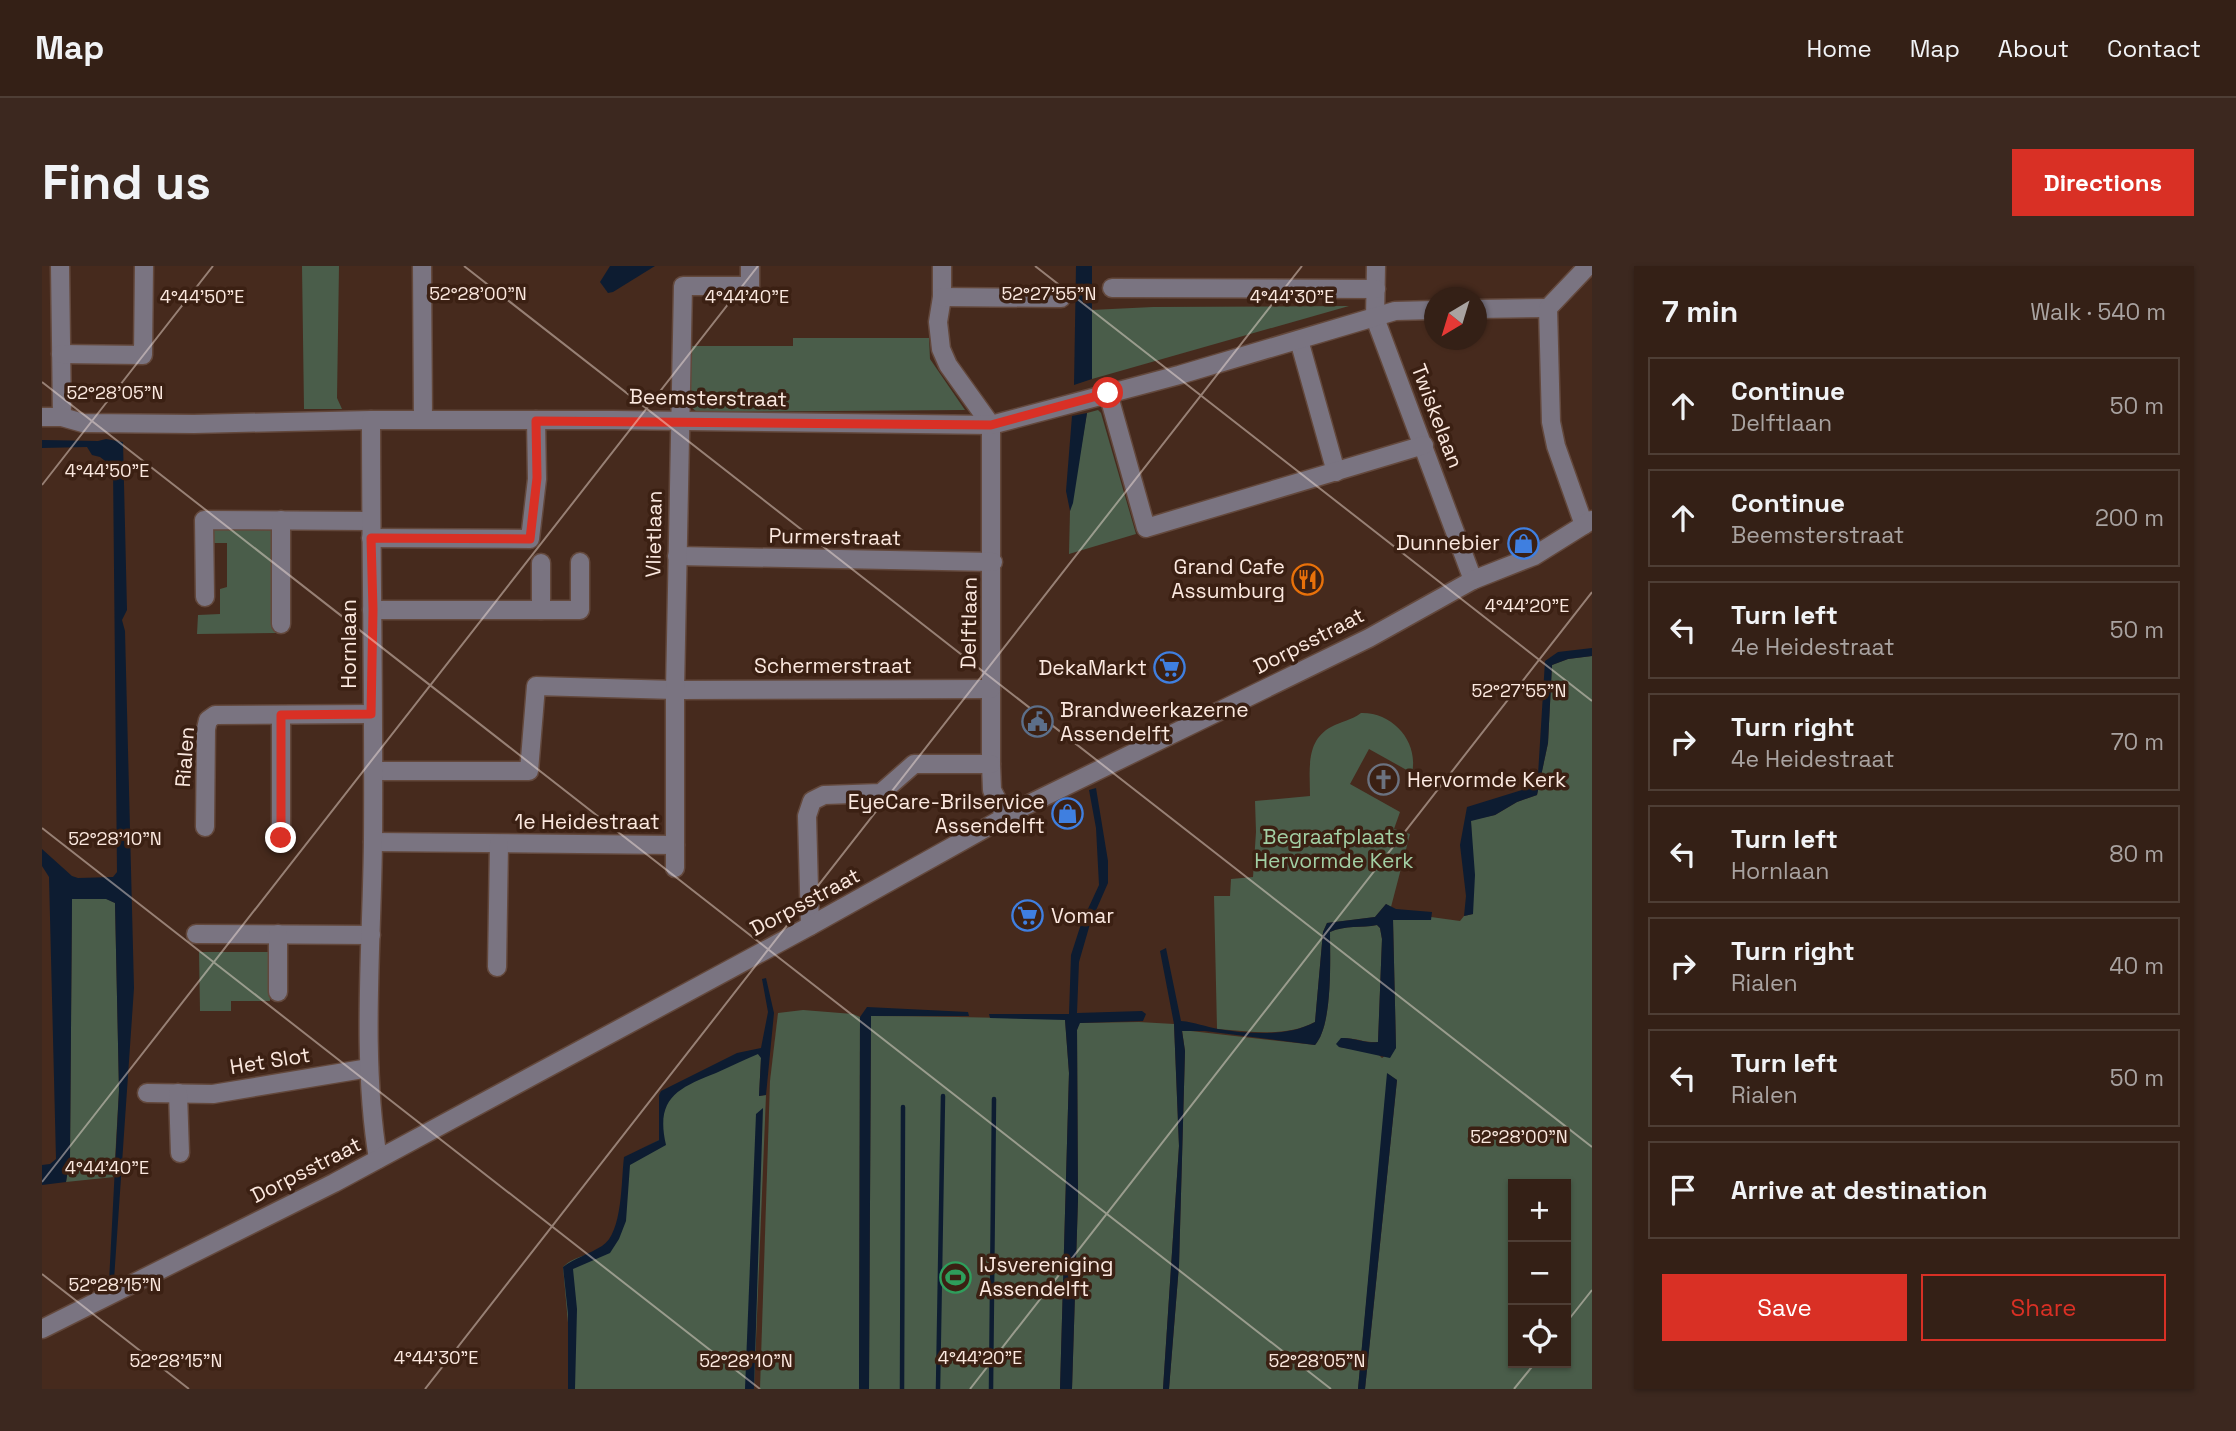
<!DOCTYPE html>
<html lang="en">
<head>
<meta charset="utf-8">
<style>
	:root { --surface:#342016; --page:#3c281f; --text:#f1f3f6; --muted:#a9a3a1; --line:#4e3e35; --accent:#d93025 }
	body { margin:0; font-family:"Space Grotesk",sans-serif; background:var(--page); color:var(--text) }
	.controls { position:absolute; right:21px; bottom:21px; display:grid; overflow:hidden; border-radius:0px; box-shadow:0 2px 5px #0004 }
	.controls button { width:63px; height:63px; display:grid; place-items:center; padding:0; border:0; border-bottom:2px solid var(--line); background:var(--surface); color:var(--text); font:35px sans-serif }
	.compass { position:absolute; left:1382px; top:21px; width:63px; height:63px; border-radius:50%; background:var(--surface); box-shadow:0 2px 5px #0004; rotate:218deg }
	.stop { position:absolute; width:21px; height:21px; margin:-16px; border:5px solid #d93025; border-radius:50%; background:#fff }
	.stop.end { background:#d93025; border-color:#fff; box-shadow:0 2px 7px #0008 }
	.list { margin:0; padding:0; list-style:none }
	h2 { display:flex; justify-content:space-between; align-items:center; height:91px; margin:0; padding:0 28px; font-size:30px }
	h2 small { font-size:23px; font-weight:400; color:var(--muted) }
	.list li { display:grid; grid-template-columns:46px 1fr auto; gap:21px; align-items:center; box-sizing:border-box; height:98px; margin:0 14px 14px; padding:0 14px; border:2px solid var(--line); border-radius:0px }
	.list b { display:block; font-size:26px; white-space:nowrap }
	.list p { margin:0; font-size:23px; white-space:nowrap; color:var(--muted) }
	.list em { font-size:23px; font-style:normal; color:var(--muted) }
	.actions { display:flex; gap:14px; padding:21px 28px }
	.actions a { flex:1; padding:16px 0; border:2px solid var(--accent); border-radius:0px; text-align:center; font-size:24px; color:var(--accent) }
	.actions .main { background:var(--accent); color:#fff }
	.icon { flex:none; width:38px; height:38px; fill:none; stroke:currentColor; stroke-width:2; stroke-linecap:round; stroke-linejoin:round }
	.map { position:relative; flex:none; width:1550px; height:1123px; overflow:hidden; border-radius:0px }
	header { display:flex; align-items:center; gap:42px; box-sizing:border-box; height:98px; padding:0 35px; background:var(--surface); border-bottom:2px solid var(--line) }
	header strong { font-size:33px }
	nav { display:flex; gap:38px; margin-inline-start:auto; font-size:24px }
	.intro { display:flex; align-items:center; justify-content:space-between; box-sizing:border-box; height:168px; padding:0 42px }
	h1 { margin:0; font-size:49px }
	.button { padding:18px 32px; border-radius:0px; background:var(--accent); color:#fff; font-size:24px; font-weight:700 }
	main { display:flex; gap:42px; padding:0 42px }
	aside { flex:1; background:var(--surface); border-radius:0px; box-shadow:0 2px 5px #0004 }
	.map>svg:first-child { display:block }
	.green { fill:#4a5d4a; fill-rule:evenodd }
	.water { fill:#0d1c31 }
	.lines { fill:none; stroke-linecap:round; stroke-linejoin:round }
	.stream { stroke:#0d1c31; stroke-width:4.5 }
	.minor-casing { stroke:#63483c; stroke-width:21 }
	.minor { stroke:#7a7481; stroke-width:18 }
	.route { stroke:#d93025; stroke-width:9 }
	.ticks { fill:none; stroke:#fbe8df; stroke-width:2; stroke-opacity:0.45 }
	.labels { text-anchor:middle; stroke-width:7; stroke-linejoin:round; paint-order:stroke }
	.street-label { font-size:21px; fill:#fbe8df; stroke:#3b2013 }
	.poi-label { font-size:21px; fill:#fbe8df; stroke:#3b2013; text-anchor:end }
	.park-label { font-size:21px; fill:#a2cfa4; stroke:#3b2013 }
	.ticks-label { font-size:18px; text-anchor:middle; fill:#fbe8df; stroke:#3b2013; stroke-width:7; stroke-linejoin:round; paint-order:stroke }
</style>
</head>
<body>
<header>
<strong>Map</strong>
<nav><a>Home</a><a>Map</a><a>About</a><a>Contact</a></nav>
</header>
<div class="intro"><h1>Find us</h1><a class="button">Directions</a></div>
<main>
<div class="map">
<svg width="1550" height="1123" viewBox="0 0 1550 1123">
	<rect width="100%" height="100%" fill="#462a1d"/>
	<!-- green -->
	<g class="green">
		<path d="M260,0H297L295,132L300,143H262Z"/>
		<path d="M1307,40L1050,113L1049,44L1111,41Z"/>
		<path d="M751,72H887L888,93L923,144L655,146L649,141L648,80H751Z"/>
		<path d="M1056,144L1059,147L1094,268L1027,288L1028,245L1045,147Z"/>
		<path d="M170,260L231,262L232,350L234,367L155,368L156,349L178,348V323L185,321V277H169Z"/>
		<path d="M1550,390V1123H1323L1355,814L1346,808L1316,1123H1127L1137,999L1143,785L1140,764L1273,779C1291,759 1288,693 1288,666C1303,659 1319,662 1335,659L1338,662L1340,673L1336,776C1323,777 1312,771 1299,772L1297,781L1335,787L1340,792L1354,782L1351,653L1388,654L1389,651L1418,655L1422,650L1431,648L1429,554L1453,549L1475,536L1495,529L1506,477L1510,399L1526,393ZM1471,918H1524V1097H1471Z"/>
		<path d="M1319,447C1351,446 1377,476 1370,507L1327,483L1308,518L1358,546L1352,563L1368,568L1349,641L1344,638L1333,651L1285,657L1281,666L1273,756C1242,772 1208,765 1175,763L1172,630H1188L1189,613L1211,611L1214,566L1213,535L1268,530C1268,505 1263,475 1289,461C1300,455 1308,455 1319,447Z"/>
		<path d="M30,633H65L73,637L77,824L72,911L24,916L28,891Z"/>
		<path d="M157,686H227L228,735H189V745H158Z"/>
		<path d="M761,744L811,748L818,751L817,1123H718L728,815L736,747Z"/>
		<path d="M829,750C894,750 959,752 1023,753L1027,807L1018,1123H827Z"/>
		<path d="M1097,756L1132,758L1137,880L1121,1123H1030L1036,933L1035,764L1037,757Z"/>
		<path d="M696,788H716L719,791L717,830L724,829L712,1123H526L527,1068L521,1001C533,989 547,991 560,981C585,963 581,919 583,892L617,874V829Z"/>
	</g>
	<!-- water -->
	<g class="water">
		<path d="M568,0H613L571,26L566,27L558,16Z"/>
		<path d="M1034,0H1050V113L1032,119Z"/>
		<path d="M1045,147L1031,237L1028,245L1024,225L1030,150Z"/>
		<path d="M64,173L81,176L85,344L80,354L83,365L92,722L72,1014L67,1016L77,824L73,637L64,633H30L28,891L24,916L0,919V899L8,898L14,893L7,611L0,600V583L30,610L36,612L71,611L75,606L71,201L58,191L50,189L45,181L0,182V174L56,175Z"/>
		<path d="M1550,382V390L1526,393L1510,399L1506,477L1495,529L1475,536L1453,549L1429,555L1433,609L1431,648L1422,650L1424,630L1418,579L1425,541L1480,524L1496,509L1503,395L1516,386Z"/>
		<path d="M1054,522L1066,595V617L1048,658L1037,696L1035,747L1100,745L1104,748L1101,755L1038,757L1035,764L1036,933L1030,1123H1018L1027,807L1023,754L948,752L947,748H1027L1029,689L1039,658L1057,619L1054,562L1047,524Z"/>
		<path d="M1344,638L1354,643L1390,646L1389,654H1351L1354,782L1348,792L1297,781L1294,778L1299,772C1312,771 1324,778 1336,776L1340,673L1338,662L1335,659C1319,662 1303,659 1288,666C1288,693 1291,759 1273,779L1163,765H1140L1143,785L1137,999L1127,1123H1121L1137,880L1132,758L1118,685L1124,682L1139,755C1153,756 1164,761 1176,763C1206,768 1246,771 1273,756L1281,666L1285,657L1333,651Z"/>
		<path d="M724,712L732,747L724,829L717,830L719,792L716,788C701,794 688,801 674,807C636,822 613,832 624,879L588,899L584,955L577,973L568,987L531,1003L535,1043L533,1123H526V1048L521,1001C533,992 547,988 560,980C581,967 579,914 582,891L617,874V829L619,825L695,787L719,782L726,746L720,713Z"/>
		<path d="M825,741L926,746L927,750H829L827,1123H817L818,751Z"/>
		<path d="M1345,807L1355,814L1323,1123H1316Z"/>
		<path d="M721,842L712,1123H703L714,848Z"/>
	</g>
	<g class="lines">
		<!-- stream -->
		<g class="stream">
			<path d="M860,1123L861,841"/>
			<path d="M896,1123L901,830"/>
			<path d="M949,1123L952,833"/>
		</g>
		<defs>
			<g id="minor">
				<path d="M18,0L20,151"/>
				<path d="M380,0L381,153"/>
				<path d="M900,0V31L896,56L899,83L906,99L949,159V498L950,524L964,551"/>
				<path d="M1334,0L1333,52L1431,314"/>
				<path d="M1070,22L1334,23"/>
				<path d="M900,31L1019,32"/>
				<path d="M1434,43L1506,42"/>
				<path d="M1257,74L1294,206"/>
				<path d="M19,88L101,89L102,0"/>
				<path d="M1066,127L1104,262L1382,179"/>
				<path d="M0,151H20L41,157L152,158L329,154"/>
				<path d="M1542,259L1514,180L1509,156L1506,42L1546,0"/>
				<path d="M329,272L488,273L495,213L494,154"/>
				<path d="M635,290L951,296"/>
				<path d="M499,297V344"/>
				<path d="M163,331L162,254L329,255"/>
				<path d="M330,344H538V296"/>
				<path d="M239,358V254"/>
				<path d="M331,505H487L494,420L633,424L949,423"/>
				<path d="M163,561L164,463L166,454L173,449L329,448"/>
				<path d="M239,572V449"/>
				<path d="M331,576L633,579"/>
				<path d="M633,602V424L641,20H708V0"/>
				<path d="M768,660L765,550L770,535L782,529L839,527L872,498H949"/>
				<path d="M154,668L329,669"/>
				<path d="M236,668V726"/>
				<path d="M455,701L457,578"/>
				<path d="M105,827L171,828L327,802"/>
				<path d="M136,827L138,887"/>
				<path d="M336,893C319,789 330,679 331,574C332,434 329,294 329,154H572L949,159L1137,109L1353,45L1392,44"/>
				<path d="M0,1063L292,917L768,660L983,540L1327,372L1431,314L1492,290L1550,254"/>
			</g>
		</defs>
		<!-- minor casing -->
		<use href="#minor" class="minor-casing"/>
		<!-- minor -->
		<use href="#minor" class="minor"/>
	</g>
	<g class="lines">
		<!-- route -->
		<path class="route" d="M239,572V449L329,448L331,344L329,272L488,273L495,212L494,155L949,159L1066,127"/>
	</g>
	<!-- ticks -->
	<path class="ticks" d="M422,0L1550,881M993,0L1550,435M0,116L1289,1123M0,219L171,0M0,562L718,1123M0,916L716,0M0,1008L147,1123M1524,1057L1550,1024M383,1123L1260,0M928,1123L1550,326M1472,1123L1493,1097"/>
	<!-- icons -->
	<defs>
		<symbol id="shop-ring" viewBox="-11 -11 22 22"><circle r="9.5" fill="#3b2013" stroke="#3f7fe0" stroke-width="1.5"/><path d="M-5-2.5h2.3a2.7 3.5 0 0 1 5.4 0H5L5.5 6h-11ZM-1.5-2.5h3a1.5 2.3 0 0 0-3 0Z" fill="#3f7fe0"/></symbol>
		<symbol id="restaurant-ring" viewBox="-11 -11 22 22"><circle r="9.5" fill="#3b2013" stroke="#e8710a" stroke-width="1.5"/><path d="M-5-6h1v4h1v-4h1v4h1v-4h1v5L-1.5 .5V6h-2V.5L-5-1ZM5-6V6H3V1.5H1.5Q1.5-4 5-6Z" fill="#e8710a"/></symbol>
		<symbol id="supermarket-ring" viewBox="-11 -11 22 22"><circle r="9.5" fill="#3b2013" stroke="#3f7fe0" stroke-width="1.5"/><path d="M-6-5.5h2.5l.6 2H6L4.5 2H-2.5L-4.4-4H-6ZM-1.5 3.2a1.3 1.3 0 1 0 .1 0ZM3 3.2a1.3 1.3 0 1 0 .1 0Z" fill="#3f7fe0"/></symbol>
		<symbol id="civic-ring" viewBox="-11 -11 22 22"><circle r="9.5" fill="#3b2013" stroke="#5c6f8a" stroke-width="1.5"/><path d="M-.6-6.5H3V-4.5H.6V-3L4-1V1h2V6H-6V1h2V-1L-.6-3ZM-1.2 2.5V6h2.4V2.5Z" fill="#5c6f8a"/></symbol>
		<symbol id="church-ring" viewBox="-11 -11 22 22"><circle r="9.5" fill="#3b2013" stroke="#6b7280" stroke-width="1.5"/><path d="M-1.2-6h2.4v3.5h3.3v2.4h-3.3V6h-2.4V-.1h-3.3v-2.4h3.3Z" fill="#6b7280"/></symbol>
		<symbol id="stadium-ring" viewBox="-11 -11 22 22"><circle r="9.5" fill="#3b2013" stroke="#2e9e5b" stroke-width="1.5"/><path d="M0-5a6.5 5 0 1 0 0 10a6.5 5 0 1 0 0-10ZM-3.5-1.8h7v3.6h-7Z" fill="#2e9e5b"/></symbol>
	</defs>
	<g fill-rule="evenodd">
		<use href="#shop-ring" x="1464" y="260" width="35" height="35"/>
		<use href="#restaurant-ring" x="1248" y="296" width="35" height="35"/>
		<use href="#supermarket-ring" x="1110" y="384" width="35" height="35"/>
		<use href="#civic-ring" x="978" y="438" width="35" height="35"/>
		<use href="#church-ring" x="1324" y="496" width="35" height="35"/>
		<use href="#shop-ring" x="1008" y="530" width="35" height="35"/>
		<use href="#supermarket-ring" x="968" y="632" width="35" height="35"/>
		<use href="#stadium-ring" x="896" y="994" width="35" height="35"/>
	</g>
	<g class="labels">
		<!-- street labels -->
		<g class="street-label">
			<text transform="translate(666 132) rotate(1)" y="7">Beemsterstraat</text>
			<text transform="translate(1395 150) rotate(69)" y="7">Twiskelaan</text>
			<text transform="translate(612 268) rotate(-89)" y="7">Vlietlaan</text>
			<text transform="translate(793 271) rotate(1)" y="7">Purmerstraat</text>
			<text transform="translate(927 357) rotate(-89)" y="7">Delftlaan</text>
			<text transform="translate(1267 375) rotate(-27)" y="7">Dorpsstraat</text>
			<text transform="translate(307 378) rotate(-90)" y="7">Hornlaan</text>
			<text x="791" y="407">Schermerstraat</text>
			<text transform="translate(143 491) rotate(-86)" y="7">Rialen</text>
			<text x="545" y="563">1e Heidestraat</text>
			<text transform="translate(763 636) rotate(-28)" y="7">Dorpsstraat</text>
			<text transform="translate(228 795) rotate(-9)" y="7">Het Slot</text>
			<text transform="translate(264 904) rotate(-27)" y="7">Dorpsstraat</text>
		</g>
		<!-- poi labels -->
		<g class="poi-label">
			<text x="1458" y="284">Dunnebier</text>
			<text x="1243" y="308">Grand Cafe<tspan x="1243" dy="24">Assumburg</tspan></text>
			<text x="1105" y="409">DekaMarkt</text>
			<text x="1018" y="451" text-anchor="start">Brandweerkazerne<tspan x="1018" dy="24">Assendelft</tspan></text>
			<text x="1365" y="521" text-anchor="start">Hervormde Kerk</text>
			<text x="1003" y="543">EyeCare-Brilservice<tspan x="1003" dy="24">Assendelft</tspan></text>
			<text x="1009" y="657" text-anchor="start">Vomar</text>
			<text x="937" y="1006" text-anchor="start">IJsvereniging<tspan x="937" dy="24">Assendelft</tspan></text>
		</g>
		<!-- park labels -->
		<g class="park-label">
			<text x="1292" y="578">Begraafplaats<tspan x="1292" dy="24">Hervormde Kerk</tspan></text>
		</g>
	</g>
	<g class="ticks-label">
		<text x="1007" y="34">52°27'55"N</text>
		<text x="436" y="34">52°28'00"N</text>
		<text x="160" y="37">4°44'50"E</text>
		<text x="705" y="37">4°44'40"E</text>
		<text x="1250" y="37">4°44'30"E</text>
		<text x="73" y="133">52°28'05"N</text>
		<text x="65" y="211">4°44'50"E</text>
		<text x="1485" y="346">4°44'20"E</text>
		<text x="1477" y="431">52°27'55"N</text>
		<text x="73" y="579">52°28'10"N</text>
		<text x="1477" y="877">52°28'00"N</text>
		<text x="65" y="908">4°44'40"E</text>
		<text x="73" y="1025">52°28'15"N</text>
		<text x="394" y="1098">4°44'30"E</text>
		<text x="938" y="1098">4°44'20"E</text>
		<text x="134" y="1101">52°28'15"N</text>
		<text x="704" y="1101">52°28'10"N</text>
		<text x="1275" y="1101">52°28'05"N</text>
	</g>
</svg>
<div class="controls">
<button>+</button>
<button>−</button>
<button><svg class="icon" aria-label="locate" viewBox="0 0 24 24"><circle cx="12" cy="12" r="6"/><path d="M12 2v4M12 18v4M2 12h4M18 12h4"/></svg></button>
</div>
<svg class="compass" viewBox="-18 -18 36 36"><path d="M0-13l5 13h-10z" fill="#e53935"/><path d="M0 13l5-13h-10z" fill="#a9a3a1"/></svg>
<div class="stop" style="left:1066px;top:127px"></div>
<div class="stop end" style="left:239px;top:572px"></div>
</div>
<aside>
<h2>7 min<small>Walk · 540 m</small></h2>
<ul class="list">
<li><svg class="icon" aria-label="ahead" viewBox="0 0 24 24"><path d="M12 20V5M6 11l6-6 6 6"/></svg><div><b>Continue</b><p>Delftlaan</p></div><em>50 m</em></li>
<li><svg class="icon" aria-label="ahead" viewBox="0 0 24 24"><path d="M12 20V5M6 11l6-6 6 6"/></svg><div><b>Continue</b><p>Beemsterstraat</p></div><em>200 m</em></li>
<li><svg class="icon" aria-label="left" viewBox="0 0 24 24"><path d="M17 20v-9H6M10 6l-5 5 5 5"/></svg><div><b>Turn left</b><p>4e Heidestraat</p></div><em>50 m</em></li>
<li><svg class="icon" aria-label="right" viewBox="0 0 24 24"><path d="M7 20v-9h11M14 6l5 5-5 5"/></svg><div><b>Turn right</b><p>4e Heidestraat</p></div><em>70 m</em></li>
<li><svg class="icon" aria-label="left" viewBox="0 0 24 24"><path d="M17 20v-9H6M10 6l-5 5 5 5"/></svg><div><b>Turn left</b><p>Hornlaan</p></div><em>80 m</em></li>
<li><svg class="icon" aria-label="right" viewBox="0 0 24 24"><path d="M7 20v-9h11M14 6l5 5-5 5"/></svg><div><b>Turn right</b><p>Rialen</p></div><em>40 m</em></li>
<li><svg class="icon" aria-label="left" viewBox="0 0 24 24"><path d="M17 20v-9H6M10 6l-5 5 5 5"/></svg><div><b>Turn left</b><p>Rialen</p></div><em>50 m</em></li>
<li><svg class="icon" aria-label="arrive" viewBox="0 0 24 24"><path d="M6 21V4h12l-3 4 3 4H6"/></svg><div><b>Arrive at destination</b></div></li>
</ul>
<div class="actions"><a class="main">Save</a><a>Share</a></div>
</aside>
</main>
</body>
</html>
